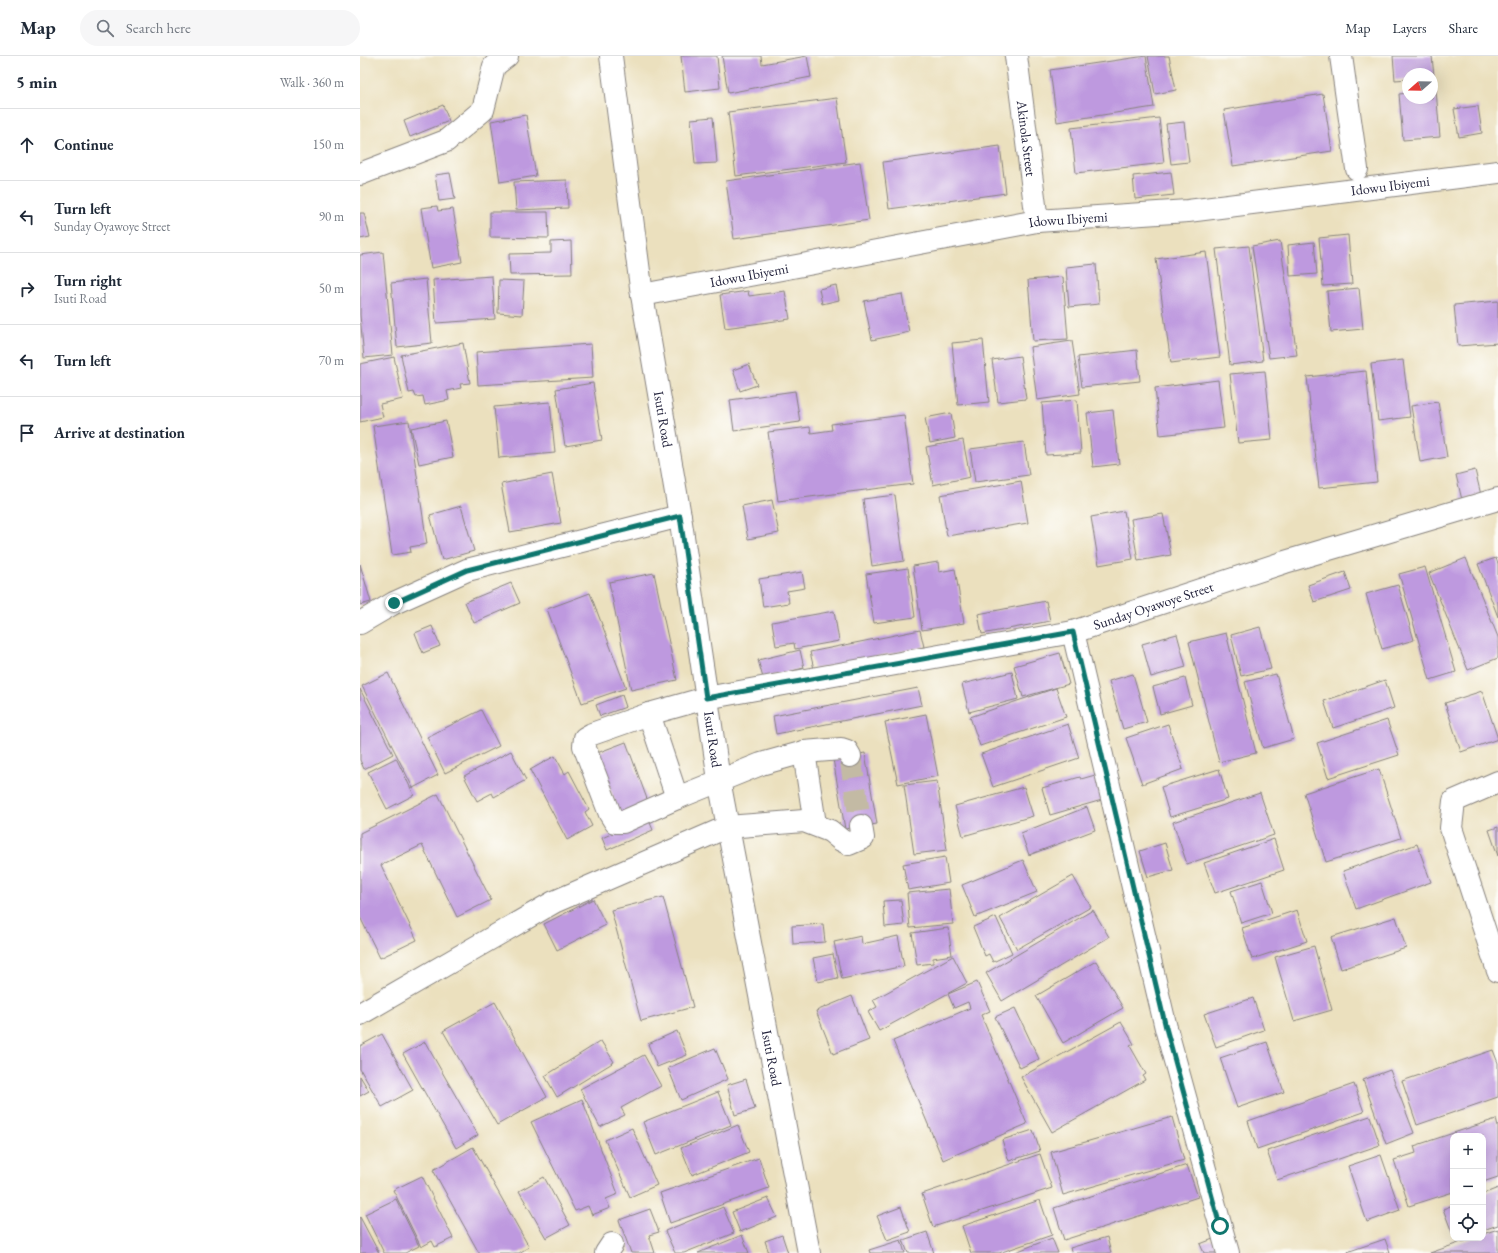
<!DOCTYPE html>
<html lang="en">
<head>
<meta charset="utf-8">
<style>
	:root { --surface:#fff; --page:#f6f6f7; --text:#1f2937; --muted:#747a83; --line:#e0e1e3 }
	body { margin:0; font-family:"EB Garamond",serif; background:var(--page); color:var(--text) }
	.controls { position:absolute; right:12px; bottom:12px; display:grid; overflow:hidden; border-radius:8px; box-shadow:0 4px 16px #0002 }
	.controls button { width:36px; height:36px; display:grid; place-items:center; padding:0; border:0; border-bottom:1px solid var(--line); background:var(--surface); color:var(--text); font:20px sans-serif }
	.compass { position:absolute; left:1042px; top:12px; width:36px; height:36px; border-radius:50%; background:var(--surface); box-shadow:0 4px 16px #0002; rotate:250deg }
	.stop { position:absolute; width:12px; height:12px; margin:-9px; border:3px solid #0f766e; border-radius:50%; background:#fff }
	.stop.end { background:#0f766e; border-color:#fff; box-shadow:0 1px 4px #0008 }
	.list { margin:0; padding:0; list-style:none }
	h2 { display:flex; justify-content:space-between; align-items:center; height:52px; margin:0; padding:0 16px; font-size:17px }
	h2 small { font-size:13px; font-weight:400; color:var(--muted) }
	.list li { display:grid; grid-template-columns:26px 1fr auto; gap:12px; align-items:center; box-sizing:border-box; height:72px; padding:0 16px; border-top:1px solid var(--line) }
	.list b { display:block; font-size:15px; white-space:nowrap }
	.list p { margin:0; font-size:13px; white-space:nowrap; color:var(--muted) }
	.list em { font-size:13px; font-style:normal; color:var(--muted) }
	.icon { flex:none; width:22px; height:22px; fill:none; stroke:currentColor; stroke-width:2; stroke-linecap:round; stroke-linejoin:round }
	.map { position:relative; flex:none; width:1138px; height:1197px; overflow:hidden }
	header { display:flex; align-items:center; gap:24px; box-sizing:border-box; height:56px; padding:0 20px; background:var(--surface); border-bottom:1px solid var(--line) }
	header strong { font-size:19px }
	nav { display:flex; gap:22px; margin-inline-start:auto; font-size:14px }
	.search { width:280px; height:36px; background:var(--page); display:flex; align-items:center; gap:10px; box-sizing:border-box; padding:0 14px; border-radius:22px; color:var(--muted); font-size:15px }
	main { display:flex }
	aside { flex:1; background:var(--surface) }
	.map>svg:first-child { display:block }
	.building { fill:#be99df }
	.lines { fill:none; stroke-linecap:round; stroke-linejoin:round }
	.minor-tunnel { stroke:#c3baa4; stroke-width:22; stroke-dasharray:22 11; stroke-linecap:butt }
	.minor-casing { stroke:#86817c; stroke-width:24 }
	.minor { stroke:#fff; stroke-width:22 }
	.route { stroke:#0f766e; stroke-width:5 }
	.labels { text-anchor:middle; stroke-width:3.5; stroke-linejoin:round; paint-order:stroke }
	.street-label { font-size:14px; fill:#22223b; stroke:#fdfcf7 }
</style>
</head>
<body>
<header>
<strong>Map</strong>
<div class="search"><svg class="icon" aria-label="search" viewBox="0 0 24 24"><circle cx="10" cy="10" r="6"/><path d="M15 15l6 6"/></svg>Search here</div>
<nav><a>Map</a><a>Layers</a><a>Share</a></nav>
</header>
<main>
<aside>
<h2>5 min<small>Walk · 360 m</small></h2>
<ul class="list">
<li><svg class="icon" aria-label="ahead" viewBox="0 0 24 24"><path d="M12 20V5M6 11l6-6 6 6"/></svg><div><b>Continue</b></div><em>150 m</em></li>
<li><svg class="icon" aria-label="left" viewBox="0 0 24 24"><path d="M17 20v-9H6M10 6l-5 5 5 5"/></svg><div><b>Turn left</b><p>Sunday Oyawoye Street</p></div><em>90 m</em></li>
<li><svg class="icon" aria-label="right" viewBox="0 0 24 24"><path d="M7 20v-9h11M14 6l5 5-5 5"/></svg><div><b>Turn right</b><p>Isuti Road</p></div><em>50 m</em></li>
<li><svg class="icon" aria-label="left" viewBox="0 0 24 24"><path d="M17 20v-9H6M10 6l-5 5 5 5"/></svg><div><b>Turn left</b></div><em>70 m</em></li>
<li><svg class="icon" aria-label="arrive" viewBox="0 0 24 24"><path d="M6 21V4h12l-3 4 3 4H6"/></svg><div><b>Arrive at destination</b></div></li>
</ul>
</aside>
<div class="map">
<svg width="1138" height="1197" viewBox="0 0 1138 1197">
	<rect width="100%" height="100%" fill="#fdfcf7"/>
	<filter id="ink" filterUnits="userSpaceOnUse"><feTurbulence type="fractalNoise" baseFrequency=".025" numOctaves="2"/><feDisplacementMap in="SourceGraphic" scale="8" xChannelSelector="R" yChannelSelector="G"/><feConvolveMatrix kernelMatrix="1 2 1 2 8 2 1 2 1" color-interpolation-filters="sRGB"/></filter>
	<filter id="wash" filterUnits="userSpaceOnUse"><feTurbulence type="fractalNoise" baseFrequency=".012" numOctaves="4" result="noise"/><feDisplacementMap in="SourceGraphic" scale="16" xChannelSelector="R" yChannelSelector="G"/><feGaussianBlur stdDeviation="0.9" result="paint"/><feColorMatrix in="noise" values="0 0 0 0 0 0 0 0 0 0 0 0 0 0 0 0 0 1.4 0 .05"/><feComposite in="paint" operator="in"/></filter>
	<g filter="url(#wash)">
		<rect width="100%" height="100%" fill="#ebe0be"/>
		<g id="blocks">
			<!-- building -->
			<g class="building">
				<path d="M321,0H357L360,32L325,36Z"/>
				<path d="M362,0H401L402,8L447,0L451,21L368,37Z"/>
				<path d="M786,0L794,51L697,66L690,14Z"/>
				<path d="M788,0H809L816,34L795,38Z"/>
				<path d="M1033,0H1072L1074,21H1072V18H1048V23L1035,24Z"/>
				<path d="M1076,34L1080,81L1043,84L1039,38L1048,37V42H1072V35Z"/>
				<path d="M963,38L972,95L873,110L864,54Z"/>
				<path d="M477,42L486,106L376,120L368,56Z"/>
				<path d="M83,49L89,65L50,81L44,65Z"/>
				<path d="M1118,50L1122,77L1099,81L1094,53Z"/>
				<path d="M166,59L176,120L140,126L131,65Z"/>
				<path d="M353,61L357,107L335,108L331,63Z"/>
				<path d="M799,62L804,107L716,117L711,72Z"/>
				<path d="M824,66L829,106L811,108L806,68Z"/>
				<path d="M640,90L646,137L529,153L523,106Z"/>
				<path d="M500,106L509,164L374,183L366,125Z"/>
				<path d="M811,116L814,139L775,143L773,120Z"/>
				<path d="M90,117L95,143L79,145L75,119Z"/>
				<path d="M207,124L208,152L156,154L154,126Z"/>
				<path d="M77,150L78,155L93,153L102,206L71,212L61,152Z"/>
				<path d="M130,156H188L189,182L130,181Z"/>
				<path d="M0,157H4L10,181L0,183Z"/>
				<path d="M988,179L992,228L963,230L959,182Z"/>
				<path d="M211,185L212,218L150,219L149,198L191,197V186Z"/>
				<path d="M920,185L937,299L909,302L892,190Z"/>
				<path d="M954,186L957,218L930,220L928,189Z"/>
				<path d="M889,190L903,305L870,309L856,193Z"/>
				<path d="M23,196L33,299L4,302L0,259V199Z"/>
				<path d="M846,196L860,301L811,307L796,203Z"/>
				<path d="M736,208L739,248L709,251L706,211Z"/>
				<path d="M132,220L135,263L76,267L73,224Z"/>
				<path d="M703,221L708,283L673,285L668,224Z"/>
				<path d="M66,223L72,287L37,291L31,227Z"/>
				<path d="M139,224L164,225L162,259L138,257Z"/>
				<path d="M476,229L479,244L462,248L459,233Z"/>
				<path d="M999,232L1003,273L971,276L967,235Z"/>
				<path d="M388,235L389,240L425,235L430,263L365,272L360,239Z"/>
				<path d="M542,238L549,276L512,284L504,245Z"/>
				<path d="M1138,245V287L1098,290L1094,249Z"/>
				<path d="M623,284L629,346L598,349L592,287Z"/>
				<path d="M712,285L720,338L677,344L670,291Z"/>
				<path d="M103,287L110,327L100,328L101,332L87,335L89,344L65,349L63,340L56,341L54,336L49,337L41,299Z"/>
				<path d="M231,288L233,322L118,329L116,296Z"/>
				<path d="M777,294L780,325L722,331L718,301Z"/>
				<path d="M660,300L666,343L638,346L632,304Z"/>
				<path d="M34,301L43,343L20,348L23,361L0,366V308Z"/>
				<path d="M1043,304L1050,361L1018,365L1011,308Z"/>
				<path d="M389,308L397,329L380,335L373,314Z"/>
				<path d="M905,315L912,384L878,387L870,318Z"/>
				<path d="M1006,315L1017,426L959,432L947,321Z"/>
				<path d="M858,324L864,372L800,379L795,332Z"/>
				<path d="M233,327L242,384L205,390L196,333Z"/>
				<path d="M435,335L440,366L374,375L370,344Z"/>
				<path d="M717,344L721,397L686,399L682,347Z"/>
				<path d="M190,346L195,397L139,402L134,351Z"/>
				<path d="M1078,346L1087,401L1060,406L1051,350Z"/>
				<path d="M753,354L759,408L733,411L727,357Z"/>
				<path d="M591,357L595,382L570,387L565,362Z"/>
				<path d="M544,359L553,428L418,445L408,376L450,371L451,377L472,374L471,368Z"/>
				<path d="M49,365L67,488L50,491L51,496L32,499L13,370Z"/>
				<path d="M86,365L93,401L59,408L51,372Z"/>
				<path d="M603,384L610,421L573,429L566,391Z"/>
				<path d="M664,386L669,419L615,426L610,393Z"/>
				<path d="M1115,414L1121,439L1102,444L1096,419Z"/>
				<path d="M192,418L201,467L150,476L141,428Z"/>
				<path d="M661,425L668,467L587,480L580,439Z"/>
				<path d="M535,439L544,505L512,510L503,443Z"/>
				<path d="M412,444L419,477L388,483L382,450Z"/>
				<path d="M101,450L114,495L82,504L70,459Z"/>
				<path d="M764,455L773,503L739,509L731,461Z"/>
				<path d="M803,458L811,499L778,505L771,463Z"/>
				<path d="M1106,502L1138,581V602L1108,614L1069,517Z"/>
				<path d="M1136,502L1138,508V561L1118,508Z"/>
				<path d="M578,506L579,516L595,513L604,567L562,574L553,510Z"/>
				<path d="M0,508L11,546L0,549Z"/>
				<path d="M1065,511L1096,616L1070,624L1039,518Z"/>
				<path d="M548,512L555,561L514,567L506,518Z"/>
				<path d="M442,516L445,532L427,535L429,547L403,551L399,523Z"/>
				<path d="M985,516L991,534L954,546L948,529Z"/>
				<path d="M294,517L317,624L271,634L249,526Z"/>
				<path d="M151,527L160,547L114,567L105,546Z"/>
				<path d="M1038,529L1054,584L1022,593L1006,538Z"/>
				<path d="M230,537L266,632L222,647L187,553Z"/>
				<path d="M686,545L690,565L622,578L618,558Z"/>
				<path d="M474,555L479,585L435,593L434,587L416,590L412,566Z"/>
				<path d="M72,570L80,590L63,597L55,577Z"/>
				<path d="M900,571L911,613L881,620L871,579Z"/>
				<path d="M560,574L564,591L454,613L450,596Z"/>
				<path d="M866,577L896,697L859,706L829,586Z"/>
				<path d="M817,578L826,611L791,621L782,588Z"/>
				<path d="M440,594L444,612L403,622L398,604Z"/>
				<path d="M700,597L709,628L663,641L654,610Z"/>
				<path d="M652,616L658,643L609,656L602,628Z"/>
				<path d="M28,617L78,719L53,732L2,630Z"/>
				<path d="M773,618L787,666L763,673L749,625Z"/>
				<path d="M916,618L934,683L903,692L885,626Z"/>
				<path d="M825,622L832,649L800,658L793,631Z"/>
				<path d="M1025,624L1034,652L973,672L964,645Z"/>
				<path d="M558,632L562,649L416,678L413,660Z"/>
				<path d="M696,632L706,661L620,690L610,661Z"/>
				<path d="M0,633L33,698L4,713L0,704Z"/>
				<path d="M1122,635L1138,683L1101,696L1085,647Z"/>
				<path d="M262,639L266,651L240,660L236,649Z"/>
				<path d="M121,654L139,690L85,717L67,681Z"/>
				<path d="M566,658L578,720L538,728L525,666Z"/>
				<path d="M1027,664L1039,699L968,722L957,687Z"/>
				<path d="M708,668L719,702L633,731L621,698Z"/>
				<path d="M808,668L823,713L782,728L766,682Z"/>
				<path d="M266,686L290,751L261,762L237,697Z"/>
				<path d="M151,695L166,724L134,741L132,737L117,745L104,720Z"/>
				<path d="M505,697L517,768L485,773L473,703Z"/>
				<path d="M195,700L205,718L209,715L229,753L225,756L232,770L207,784L170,714Z"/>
				<path d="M36,702L54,739L27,753L8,716Z"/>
				<path d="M859,713L868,743L810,761L801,731Z"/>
				<path d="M1019,713L1041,782L966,806L944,737Z"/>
				<path d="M735,719L742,744L690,759L682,732L720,721L721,723Z"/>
				<path d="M577,725L587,794L554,798L544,729Z"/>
				<path d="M664,731L673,760L603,780L595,750Z"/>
				<path d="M900,737L914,779L827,808L813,766Z"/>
				<path d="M78,738L131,844L97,861L62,789L21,809L57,884L20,902L0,861V777Z"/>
				<path d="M727,751L735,774L669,799L661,777Z"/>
				<path d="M288,762L293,774L247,794L242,782Z"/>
				<path d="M1138,771V800L1129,774Z"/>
				<path d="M914,783L924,814L855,837L844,807Z"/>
				<path d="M805,787L813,814L788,821L780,795Z"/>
				<path d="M1057,788L1071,826L996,853L983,815Z"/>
				<path d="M585,801L589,827L548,834L543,808Z"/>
				<path d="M663,804L677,836L615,861L602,829Z"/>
				<path d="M713,820L731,851L657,893L640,862Z"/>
				<path d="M902,825L912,857L881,867L871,835Z"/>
				<path d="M589,833L593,868L550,872L547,837Z"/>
				<path d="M303,841L333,951L281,965L251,854Z"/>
				<path d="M233,843L246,869L197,894L184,868Z"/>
				<path d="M541,844L544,869L525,871L523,845Z"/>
				<path d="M733,854L749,881L642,945L626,917Z"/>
				<path d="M937,854L947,885L892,903L882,872Z"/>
				<path d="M636,861L652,897L633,906L629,898L625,900L613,871Z"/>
				<path d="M1036,861L1046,892L981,913L971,881Z"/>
				<path d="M463,868L465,886L433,888L432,870Z"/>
				<path d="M588,872L592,899L573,902V907L557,909L552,877Z"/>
				<path d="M501,880L502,888L538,880L544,910L482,923L474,886Z"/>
				<path d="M954,890L972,954L934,965L915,901Z"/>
				<path d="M473,898L478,922L458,926L453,902Z"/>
				<path d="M593,900L607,927L519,975L508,956L517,951L513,944Z"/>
				<path d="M736,905L763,952L703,987L676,940Z"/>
				<path d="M617,926L630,955L621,959L667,1068L583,1104L533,985L610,952L608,946L594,952L588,938Z"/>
				<path d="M492,940L509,984L473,998L456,955Z"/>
				<path d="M893,942L904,974L856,991L844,958Z"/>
				<path d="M135,946L187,1041L137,1069L83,975Z"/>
				<path d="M655,952L679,1003L660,1012L635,961Z"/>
				<path d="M761,966L774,988L770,990L786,1018L783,1020L785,1024L692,1076L661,1021Z"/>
				<path d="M317,975L327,999L297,1011L288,988Z"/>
				<path d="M22,978L53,1034L22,1051L0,1013V990Z"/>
				<path d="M241,985L254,1006L197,1041L185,1020Z"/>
				<path d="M65,986L118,1079L96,1092L43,998Z"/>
				<path d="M907,986L924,1036L877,1052L860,1002Z"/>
				<path d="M355,992L368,1023L321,1044L308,1012Z"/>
				<path d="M1133,994L1138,1007V1041L1057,1069L1042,1025Z"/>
				<path d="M284,999L301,1030L261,1052L265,1059L240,1071L220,1033Z"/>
				<path d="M1030,1014L1054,1077L1026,1088L1003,1024Z"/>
				<path d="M0,1020L9,1035L0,1040Z"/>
				<path d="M386,1023L395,1053L375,1059L367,1029Z"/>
				<path d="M994,1028L1004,1056L897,1093L888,1065Z"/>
				<path d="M358,1036L371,1069L296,1099L283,1066Z"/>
				<path d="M222,1043L258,1138L246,1143L250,1152L232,1159L228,1150L215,1155L171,1066Z"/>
				<path d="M1010,1060L1020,1089L917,1124L907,1095Z"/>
				<path d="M812,1061L824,1104L703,1139L691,1096Z"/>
				<path d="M1136,1063L1138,1071V1121L1123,1126V1080H1093V1136L1049,1150L1034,1104L1056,1097L1054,1090Z"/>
				<path d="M378,1069L389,1096L332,1119L321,1092Z"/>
				<path d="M272,1072L297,1129L270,1141L245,1084Z"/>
				<path d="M673,1074L680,1095L649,1105L642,1084Z"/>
				<path d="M113,1091L169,1191L159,1197H119L73,1114Z"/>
				<path d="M680,1098L692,1132L573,1171L562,1138Z"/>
				<path d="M1021,1099L1040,1154L1007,1166L988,1110Z"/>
				<path d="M399,1102L409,1132L310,1167L300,1137Z"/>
				<path d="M827,1109L838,1141L704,1184L694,1152Z"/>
				<path d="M62,1120L93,1182L75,1191L72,1185L61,1191L33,1134Z"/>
				<path d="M184,1121L210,1169L186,1182L159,1135Z"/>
				<path d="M1138,1132V1169L1123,1174V1138Z"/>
				<path d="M408,1142L417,1161L380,1176L372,1156Z"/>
				<path d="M36,1143L59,1190L45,1197H24L5,1158Z"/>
				<path d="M680,1144L692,1179L639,1197H611L602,1170Z"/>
				<path d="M1093,1149V1179L1083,1153Z"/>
				<path d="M363,1151L374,1177L324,1197H315L305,1175Z"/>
				<path d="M541,1151L550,1176L527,1184L517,1160Z"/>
				<path d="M290,1153L299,1176L289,1179L295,1197H271L259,1164Z"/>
				<path d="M0,1161L19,1197H0Z"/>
				<path d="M1138,1173V1197H1070L1113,1182H1123V1178Z"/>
				<path d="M567,1176L574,1197H548L543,1184Z"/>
				<path d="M382,1179L389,1197H338Z"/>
				<path d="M422,1179L428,1197H409L405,1185Z"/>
				<path d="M747,1181L751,1197H712L710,1192Z"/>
				<path d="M692,1182L698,1197H653Z"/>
				<path d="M853,1183L858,1197H844L840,1188Z"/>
				<path d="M1025,1183L1030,1197H988L987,1196Z"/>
				<path d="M541,1184L545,1197H510L509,1194Z"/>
			</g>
		</g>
	</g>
	<g filter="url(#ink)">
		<use href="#blocks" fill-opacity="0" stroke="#86817c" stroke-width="1"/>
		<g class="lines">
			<!-- minor-tunnel -->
			<path class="minor-tunnel" d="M490,700L501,770"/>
			<defs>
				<g id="minor">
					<path id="s1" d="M251,0L282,239L320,460L359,724L449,1197"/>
					<path id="s2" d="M656,0L677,165"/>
					<path d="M981,0L997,113"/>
					<path d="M0,118L86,85L123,54L134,10L147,0"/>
					<path id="s3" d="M282,239L677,165L828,155L1138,116"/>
					<path d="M0,567L34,547L107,514L320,460"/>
					<path d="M713,576L806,972L868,1197"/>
					<path d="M289,658L317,742"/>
					<path d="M444,696L455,768"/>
					<path id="s4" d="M490,700L487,695L481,693L444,696L401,708L317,742L263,766H255L250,758L224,690L225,682L232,678L289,658L346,642L713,576L925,506L1138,443"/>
					<path d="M1138,726L1094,745L1091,772L1138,915"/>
					<path d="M0,958L194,846L367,771L444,765L470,775L481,784L489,788L503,782L501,770"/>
					<path d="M246,1197L252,1188"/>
				</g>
			</defs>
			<!-- minor casing -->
			<use href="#minor" class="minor-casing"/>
			<!-- minor -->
			<use href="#minor" class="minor"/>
		</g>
	</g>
	<g class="lines" filter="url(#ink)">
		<!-- route -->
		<path class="route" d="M34,547L107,514L320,460L346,642L713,576L806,972L860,1170"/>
	</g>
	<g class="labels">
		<!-- street labels -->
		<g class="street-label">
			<text dy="5" stroke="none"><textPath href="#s2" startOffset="83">Akinola Street</textPath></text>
			<text dy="5" stroke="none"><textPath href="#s3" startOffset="757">Idowu Ibiyemi</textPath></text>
			<text dy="5" stroke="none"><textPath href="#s3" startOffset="433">Idowu Ibiyemi</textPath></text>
			<text dy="5" stroke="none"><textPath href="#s3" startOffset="109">Idowu Ibiyemi</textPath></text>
			<text dy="5" stroke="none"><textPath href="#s1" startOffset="367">Isuti Road</textPath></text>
			<text dy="5" stroke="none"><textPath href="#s4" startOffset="927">Sunday Oyawoye Street</textPath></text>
			<text dy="5" stroke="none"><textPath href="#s1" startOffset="691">Isuti Road</textPath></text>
			<text dy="5" stroke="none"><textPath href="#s1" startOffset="1015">Isuti Road</textPath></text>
		</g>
	</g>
</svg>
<div class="controls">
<button>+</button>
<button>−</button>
<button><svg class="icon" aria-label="locate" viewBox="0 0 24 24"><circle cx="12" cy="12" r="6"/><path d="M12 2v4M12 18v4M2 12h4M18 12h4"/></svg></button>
</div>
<svg class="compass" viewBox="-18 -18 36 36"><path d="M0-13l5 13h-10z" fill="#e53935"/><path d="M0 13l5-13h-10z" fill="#747a83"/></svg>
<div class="stop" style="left:860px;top:1170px"></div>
<div class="stop end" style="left:34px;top:547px"></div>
</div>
</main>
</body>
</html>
